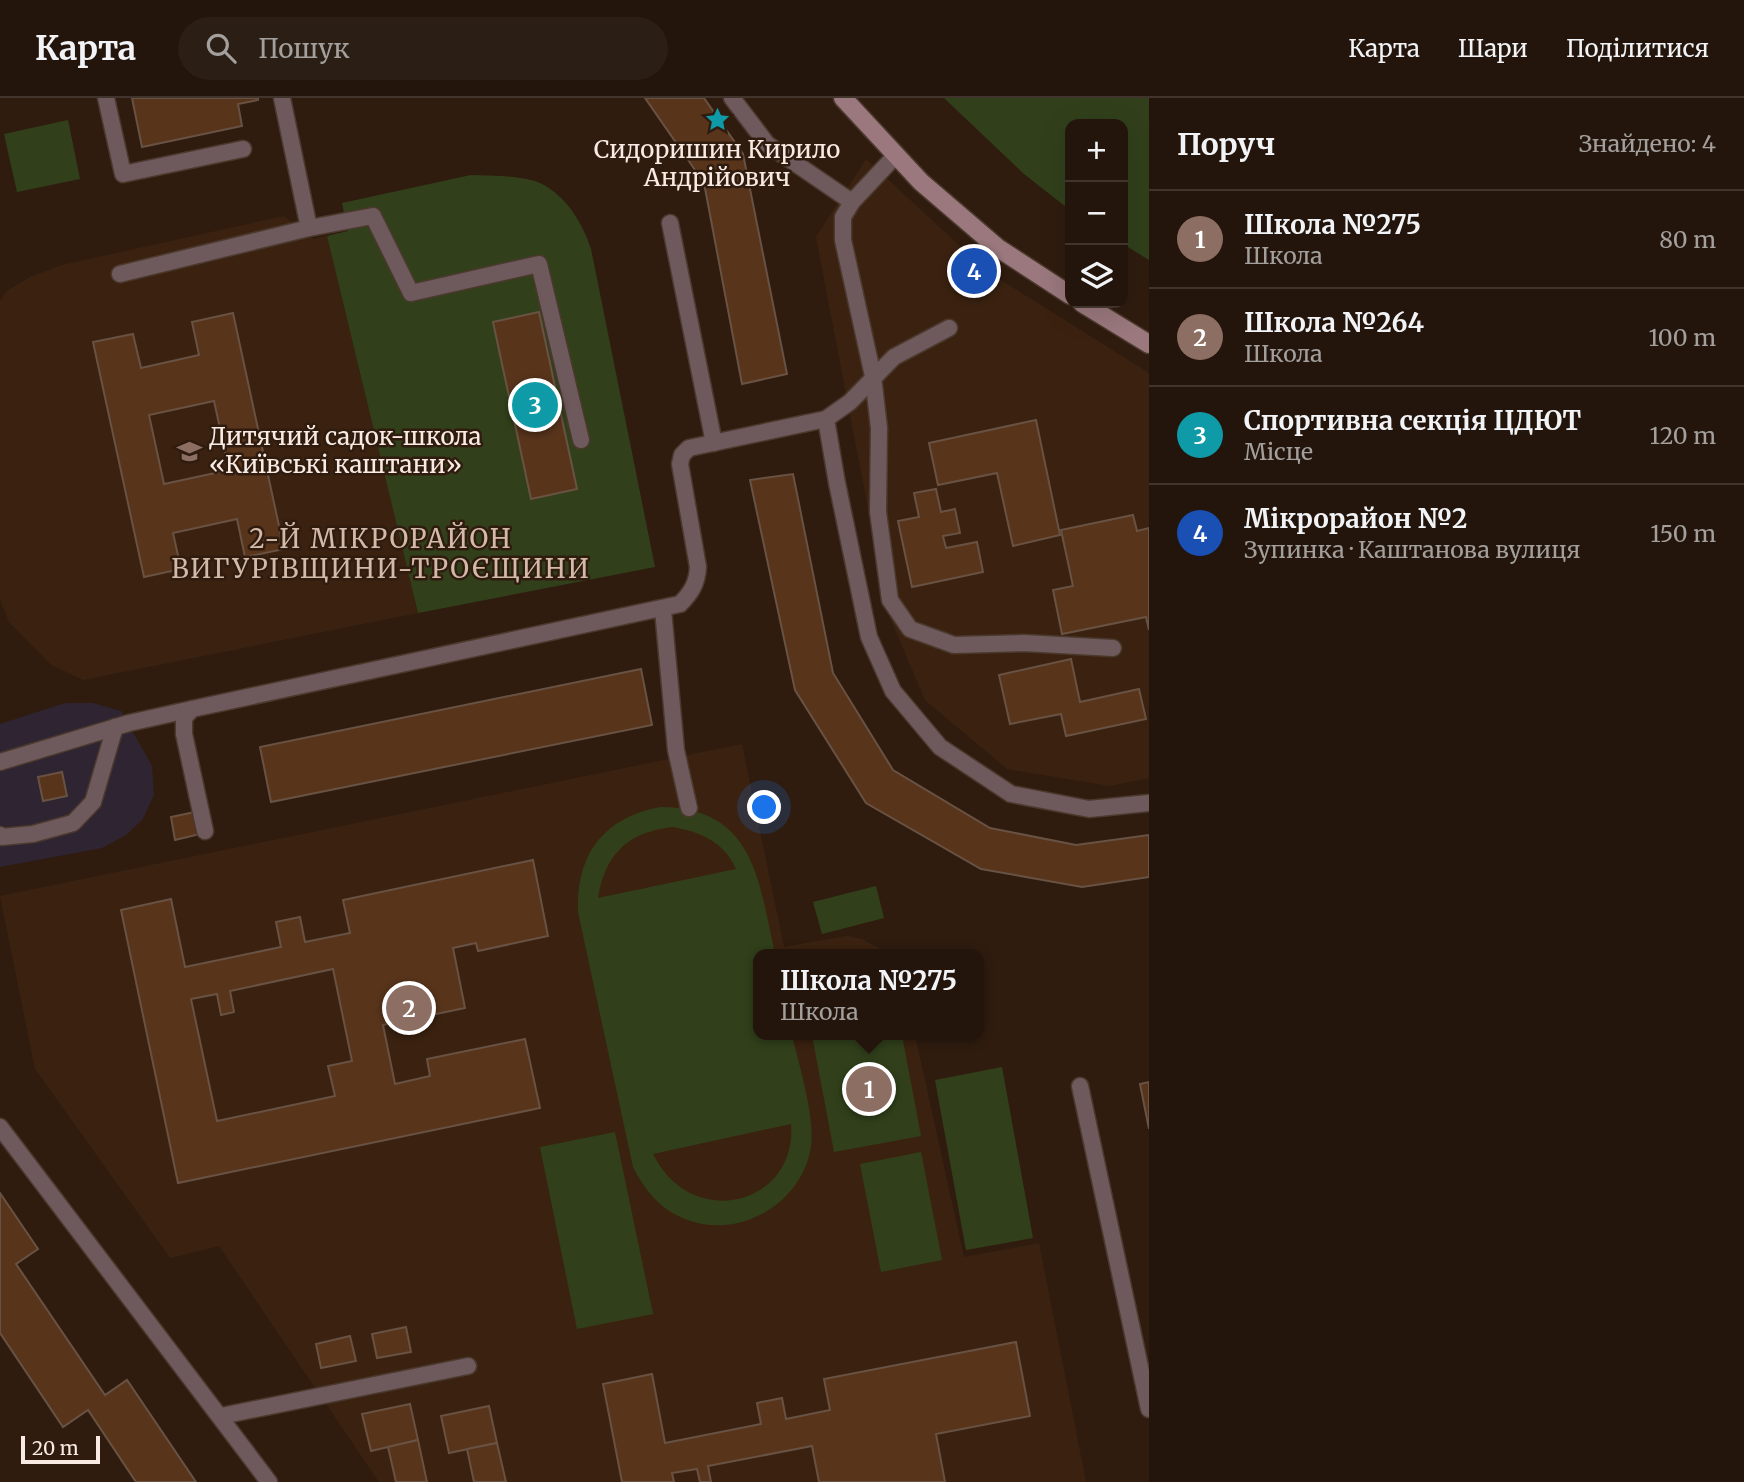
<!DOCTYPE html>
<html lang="uk">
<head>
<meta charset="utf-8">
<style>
	:root { --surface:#23150b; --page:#2b1e14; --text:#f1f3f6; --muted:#a39f9d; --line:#40342c; --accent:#f690cf }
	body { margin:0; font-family:Merriweather,serif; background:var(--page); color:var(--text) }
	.controls { position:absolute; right:21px; top:21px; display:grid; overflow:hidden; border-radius:14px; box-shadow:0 7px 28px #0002 }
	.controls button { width:63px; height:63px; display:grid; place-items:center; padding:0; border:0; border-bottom:2px solid var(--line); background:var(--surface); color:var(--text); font:35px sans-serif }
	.scale { position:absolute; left:21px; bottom:18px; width:79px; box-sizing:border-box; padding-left:7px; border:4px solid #f9ebe3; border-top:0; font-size:19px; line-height:24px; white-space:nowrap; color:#f9ebe3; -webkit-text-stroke:5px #2f1c0f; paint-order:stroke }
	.you { position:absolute; left:765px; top:710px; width:24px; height:24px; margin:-18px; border:5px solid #fff; border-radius:50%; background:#1a73e8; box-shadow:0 0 0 10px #1a73e833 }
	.badge { display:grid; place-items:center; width:46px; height:46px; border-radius:50%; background:var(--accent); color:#fff; font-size:23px; font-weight:700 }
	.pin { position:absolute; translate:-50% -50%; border:4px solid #fff; box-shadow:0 2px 7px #0006 }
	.popup { position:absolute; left:753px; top:851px; width:231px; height:91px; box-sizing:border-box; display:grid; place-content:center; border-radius:14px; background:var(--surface); filter:drop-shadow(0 2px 5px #0005); font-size:23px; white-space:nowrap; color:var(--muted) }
	.popup b { font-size:26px; color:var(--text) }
	.popup::after { content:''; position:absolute; left:50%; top:100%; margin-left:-14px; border:14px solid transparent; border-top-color:var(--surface) }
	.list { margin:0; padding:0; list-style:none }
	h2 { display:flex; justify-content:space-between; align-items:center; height:91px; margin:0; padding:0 28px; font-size:30px }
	h2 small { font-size:23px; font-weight:400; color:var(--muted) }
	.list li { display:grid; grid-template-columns:46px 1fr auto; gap:21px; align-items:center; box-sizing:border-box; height:98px; padding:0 28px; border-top:2px solid var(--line) }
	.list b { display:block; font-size:26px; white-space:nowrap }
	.list p { margin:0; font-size:23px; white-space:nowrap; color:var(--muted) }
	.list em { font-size:23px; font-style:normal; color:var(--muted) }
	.icon { flex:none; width:38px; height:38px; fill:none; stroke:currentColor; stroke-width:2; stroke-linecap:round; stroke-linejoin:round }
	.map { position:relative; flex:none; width:1149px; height:1384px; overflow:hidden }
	header { display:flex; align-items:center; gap:42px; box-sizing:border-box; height:98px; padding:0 35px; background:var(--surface); border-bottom:2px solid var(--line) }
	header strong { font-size:33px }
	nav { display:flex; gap:38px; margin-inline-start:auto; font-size:24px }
	.search { width:490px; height:63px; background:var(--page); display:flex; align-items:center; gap:18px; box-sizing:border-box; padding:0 24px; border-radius:38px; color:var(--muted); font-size:26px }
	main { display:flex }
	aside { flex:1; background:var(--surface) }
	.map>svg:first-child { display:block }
	.built { fill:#3b2210 }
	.industrial { fill:#2f2431 }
	.green { fill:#31401b; fill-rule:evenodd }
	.building { fill:#58341b; stroke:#685243; stroke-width:2; fill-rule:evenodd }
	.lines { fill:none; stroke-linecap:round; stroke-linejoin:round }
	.lane-casing { stroke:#4b392d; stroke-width:19 }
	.secondary-casing { stroke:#4b392d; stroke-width:21 }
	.lane { stroke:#6e595c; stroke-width:16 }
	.secondary { stroke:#9a787d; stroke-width:18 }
	.labels { text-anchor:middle; stroke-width:5; stroke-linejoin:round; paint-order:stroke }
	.poi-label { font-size:24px; fill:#f9ebe3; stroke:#2f1c0f }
	.neighbourhood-label { font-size:26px; letter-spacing:2px; fill:#d3b9a8; stroke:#2f1c0f }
</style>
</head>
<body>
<header>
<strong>Карта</strong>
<div class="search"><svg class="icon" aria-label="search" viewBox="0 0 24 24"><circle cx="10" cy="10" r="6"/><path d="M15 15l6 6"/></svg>Пошук</div>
<nav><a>Карта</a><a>Шари</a><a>Поділитися</a></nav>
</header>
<main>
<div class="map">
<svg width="1149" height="1384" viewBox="0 0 1149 1384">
	<rect width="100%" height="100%" fill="#2f1c0f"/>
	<!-- built -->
	<g class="built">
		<path d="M866,61L988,174L1149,275V680L1110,688L1007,671L925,602L888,515L816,139Z"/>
		<path d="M284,118L313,141L327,138L418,515L83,582L50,566L9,524L0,502V203L7,193L30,179L62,167Z"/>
		<path d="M742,646L784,849L847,838L862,841L890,856H759V937H915L964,1159L1039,1145L1086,1384H379L219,1148L170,1160L35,971L0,798Z"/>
	</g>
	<!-- industrial -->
	<path class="industrial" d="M65,605H93L121,613L152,668L154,697L142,722L126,737L102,750L0,769V626Z"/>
	<!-- green -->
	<g class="green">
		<path d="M944,0H1149V162L1123,146V26H1070V112L1024,76Z"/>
		<path d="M68,22L80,81L17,94L4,36Z"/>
		<path d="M471,77C492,78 524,77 542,86C567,99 583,126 591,151L655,469L418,515L327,138L348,133L342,105Z"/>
		<path d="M661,709C755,710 759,784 775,856H759V937H792C799,967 815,1018 811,1048C803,1105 739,1143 685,1121C660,1111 645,1092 633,1069L578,814C576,756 604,719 661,709ZM672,729C700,733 725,745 736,771L598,800C605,756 628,734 672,729ZM791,1026C798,1106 692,1135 653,1056Z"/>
		<path d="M876,788L884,820L822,836L813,804Z"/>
		<path d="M812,937H902L921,1038L834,1054Z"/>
		<path d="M1002,969L1033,1140L966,1152L935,982Z"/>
		<path d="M615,1034L653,1216L577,1231L540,1049Z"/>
		<path d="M921,1054L942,1162L881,1174L860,1066Z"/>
	</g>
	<!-- building -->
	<g class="building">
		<path d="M132,0H258V2L238,6L242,28L142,49Z"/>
		<path d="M645,0H704L743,56L787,276L742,286L704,85Z"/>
		<path d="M539,214L577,391L531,401L493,224Z"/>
		<path d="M233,215L284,451L245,459L237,421L173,435L181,471L144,479L93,244L133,236L141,270L199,257L192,224ZM214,303L229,372L164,386L149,317Z"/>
		<path d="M1036,322L1060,437L1013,448L997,375L938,387L929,345Z"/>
		<path d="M793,376L833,575L893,672L990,730L1076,747L1149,737V779L1082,789L981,771L866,705L795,592L750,382Z"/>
		<path d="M936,391L941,414L955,411L960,435L943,438L946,450L977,444L983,474L912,489L898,423L919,419L914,395Z"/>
		<path d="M1133,417L1137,433L1149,430V532L1146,519L1062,536L1053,492L1073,488L1061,432Z"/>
		<path d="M1071,561L1080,604L1139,591L1146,621L1066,638L1061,616L1010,626L999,577Z"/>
		<path d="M641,571L652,627L271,704L260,649Z"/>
		<path d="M62,674L67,698L43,703L38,679Z"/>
		<path d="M195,714L200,736L175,742L171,719Z"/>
		<path d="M533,762L548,838L478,853L476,845L453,850L465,910L383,927L395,986L430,978L427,961L525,941L540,1010L178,1085L121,812L171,801L185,869L281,849L276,824L300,819L305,844L350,835L343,802ZM333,871L352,963L328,968L335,998L217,1023L191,901L217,896L221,917L234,914L230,893Z"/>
		<path d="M1149,984V1031L1140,986Z"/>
		<path d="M0,1095L38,1151L16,1166L105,1297L127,1282L196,1384H136L88,1312L63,1329L0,1235Z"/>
		<path d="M406,1229L411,1254L377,1260L372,1236Z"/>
		<path d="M350,1238L356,1263L321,1270L316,1246Z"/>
		<path d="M1016,1244L1030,1318L936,1336L945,1384H819L812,1348L708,1368L711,1384H700L697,1371L672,1375L674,1384H622L603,1286L652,1276L665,1345L761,1326L757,1305L782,1300L786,1321L830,1312L824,1281Z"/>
		<path d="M410,1306L418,1342L371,1353L362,1316Z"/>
		<path d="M489,1308L497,1345L449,1355L441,1318Z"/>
		<path d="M418,1342L427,1384H396L388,1349Z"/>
		<path d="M497,1345L506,1384H474L467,1351Z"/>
	</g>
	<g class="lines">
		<defs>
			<g id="lane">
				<path d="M106,0L123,76L243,51"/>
				<path d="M732,0L767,46L852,104"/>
				<path d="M896,57L852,104L843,119V142L873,278L879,330L878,414L890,502L910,531L954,547L1024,545L1113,550"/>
				<path d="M670,125L714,345"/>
				<path d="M309,130L373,118L411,195L539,166L581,342"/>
				<path d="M120,176L309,130L282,0"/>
				<path d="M826,321L837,385L869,539L893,593L940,649L1011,696L1089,711L1149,705"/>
				<path d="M663,512L676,652L689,710"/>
				<path d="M0,664L129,625L192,611"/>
				<path d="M205,733L184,636V620L192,611L680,506C692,494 697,485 698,469L680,366L682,357L689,350L826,321L850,304L894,259L949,230"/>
				<path d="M0,737L2,739L33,736L73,725L93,704L115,629"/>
				<path d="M1080,988L1149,1311"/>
				<path d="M0,1029L269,1384"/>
				<path d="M221,1318L468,1268"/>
			</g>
			<g id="secondary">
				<path d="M843,0L921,84L998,150L1070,197"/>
				<path d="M1082,205L1149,246"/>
			</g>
		</defs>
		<!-- lane casing -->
		<use href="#lane" class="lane-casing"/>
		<!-- secondary casing -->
		<use href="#secondary" class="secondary-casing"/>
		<!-- lane -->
		<use href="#lane" class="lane"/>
		<!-- secondary -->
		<use href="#secondary" class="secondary"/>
	</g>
	<!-- icons -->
	<defs>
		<symbol id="sight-bare" viewBox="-9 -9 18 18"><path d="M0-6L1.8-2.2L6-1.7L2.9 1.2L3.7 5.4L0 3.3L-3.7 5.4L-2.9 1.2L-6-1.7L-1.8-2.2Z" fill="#0f9aa8" stroke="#2f1c0f" stroke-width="2.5" paint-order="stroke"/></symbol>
		<symbol id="school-bare" viewBox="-9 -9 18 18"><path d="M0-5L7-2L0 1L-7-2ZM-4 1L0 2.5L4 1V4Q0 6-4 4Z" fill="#8d6e63" stroke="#2f1c0f" stroke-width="2.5" paint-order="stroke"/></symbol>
	</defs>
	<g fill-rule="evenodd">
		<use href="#sight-bare" x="700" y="4" width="35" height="35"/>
		<use href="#school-bare" x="172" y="336" width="35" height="35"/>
	</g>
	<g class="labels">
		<!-- poi labels -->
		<g class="poi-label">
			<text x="717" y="60">Сидоришин Кирило<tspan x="717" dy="28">Андрійович</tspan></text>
			<text x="209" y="347" text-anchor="start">Дитячий садок-школа<tspan x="209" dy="28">«Київські каштани»</tspan></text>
		</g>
		<!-- neighbourhood labels -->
		<g class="neighbourhood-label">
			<text x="381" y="450">2-Й МІКРОРАЙОН<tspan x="381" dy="30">ВИГУРІВЩИНИ-ТРОЄЩИНИ</tspan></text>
		</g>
	</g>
</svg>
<div class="controls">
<button>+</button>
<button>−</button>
<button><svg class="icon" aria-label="layers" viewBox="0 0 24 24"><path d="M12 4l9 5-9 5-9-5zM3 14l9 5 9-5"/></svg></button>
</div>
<div class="scale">20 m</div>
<div class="you"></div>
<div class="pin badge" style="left:869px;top:991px;background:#8d6e63">1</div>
<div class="popup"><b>Школа №275</b>Школа</div>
<div class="pin badge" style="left:409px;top:910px;background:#8d6e63">2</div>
<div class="pin badge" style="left:535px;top:307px;background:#0f9aa8">3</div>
<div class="pin badge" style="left:974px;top:173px;background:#1a4fb4">4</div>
</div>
<aside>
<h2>Поруч<small>Знайдено: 4</small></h2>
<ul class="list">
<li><span class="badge" style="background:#8d6e63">1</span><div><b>Школа №275</b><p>Школа</p></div><em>80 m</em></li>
<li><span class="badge" style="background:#8d6e63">2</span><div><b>Школа №264</b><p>Школа</p></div><em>100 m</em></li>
<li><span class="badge" style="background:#0f9aa8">3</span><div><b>Спортивна секція ЦДЮТ</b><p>Місце</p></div><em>120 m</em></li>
<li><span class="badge" style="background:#1a4fb4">4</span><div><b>Мікрорайон №2</b><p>Зупинка · Каштанова вулиця</p></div><em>150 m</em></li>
</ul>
</aside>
</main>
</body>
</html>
